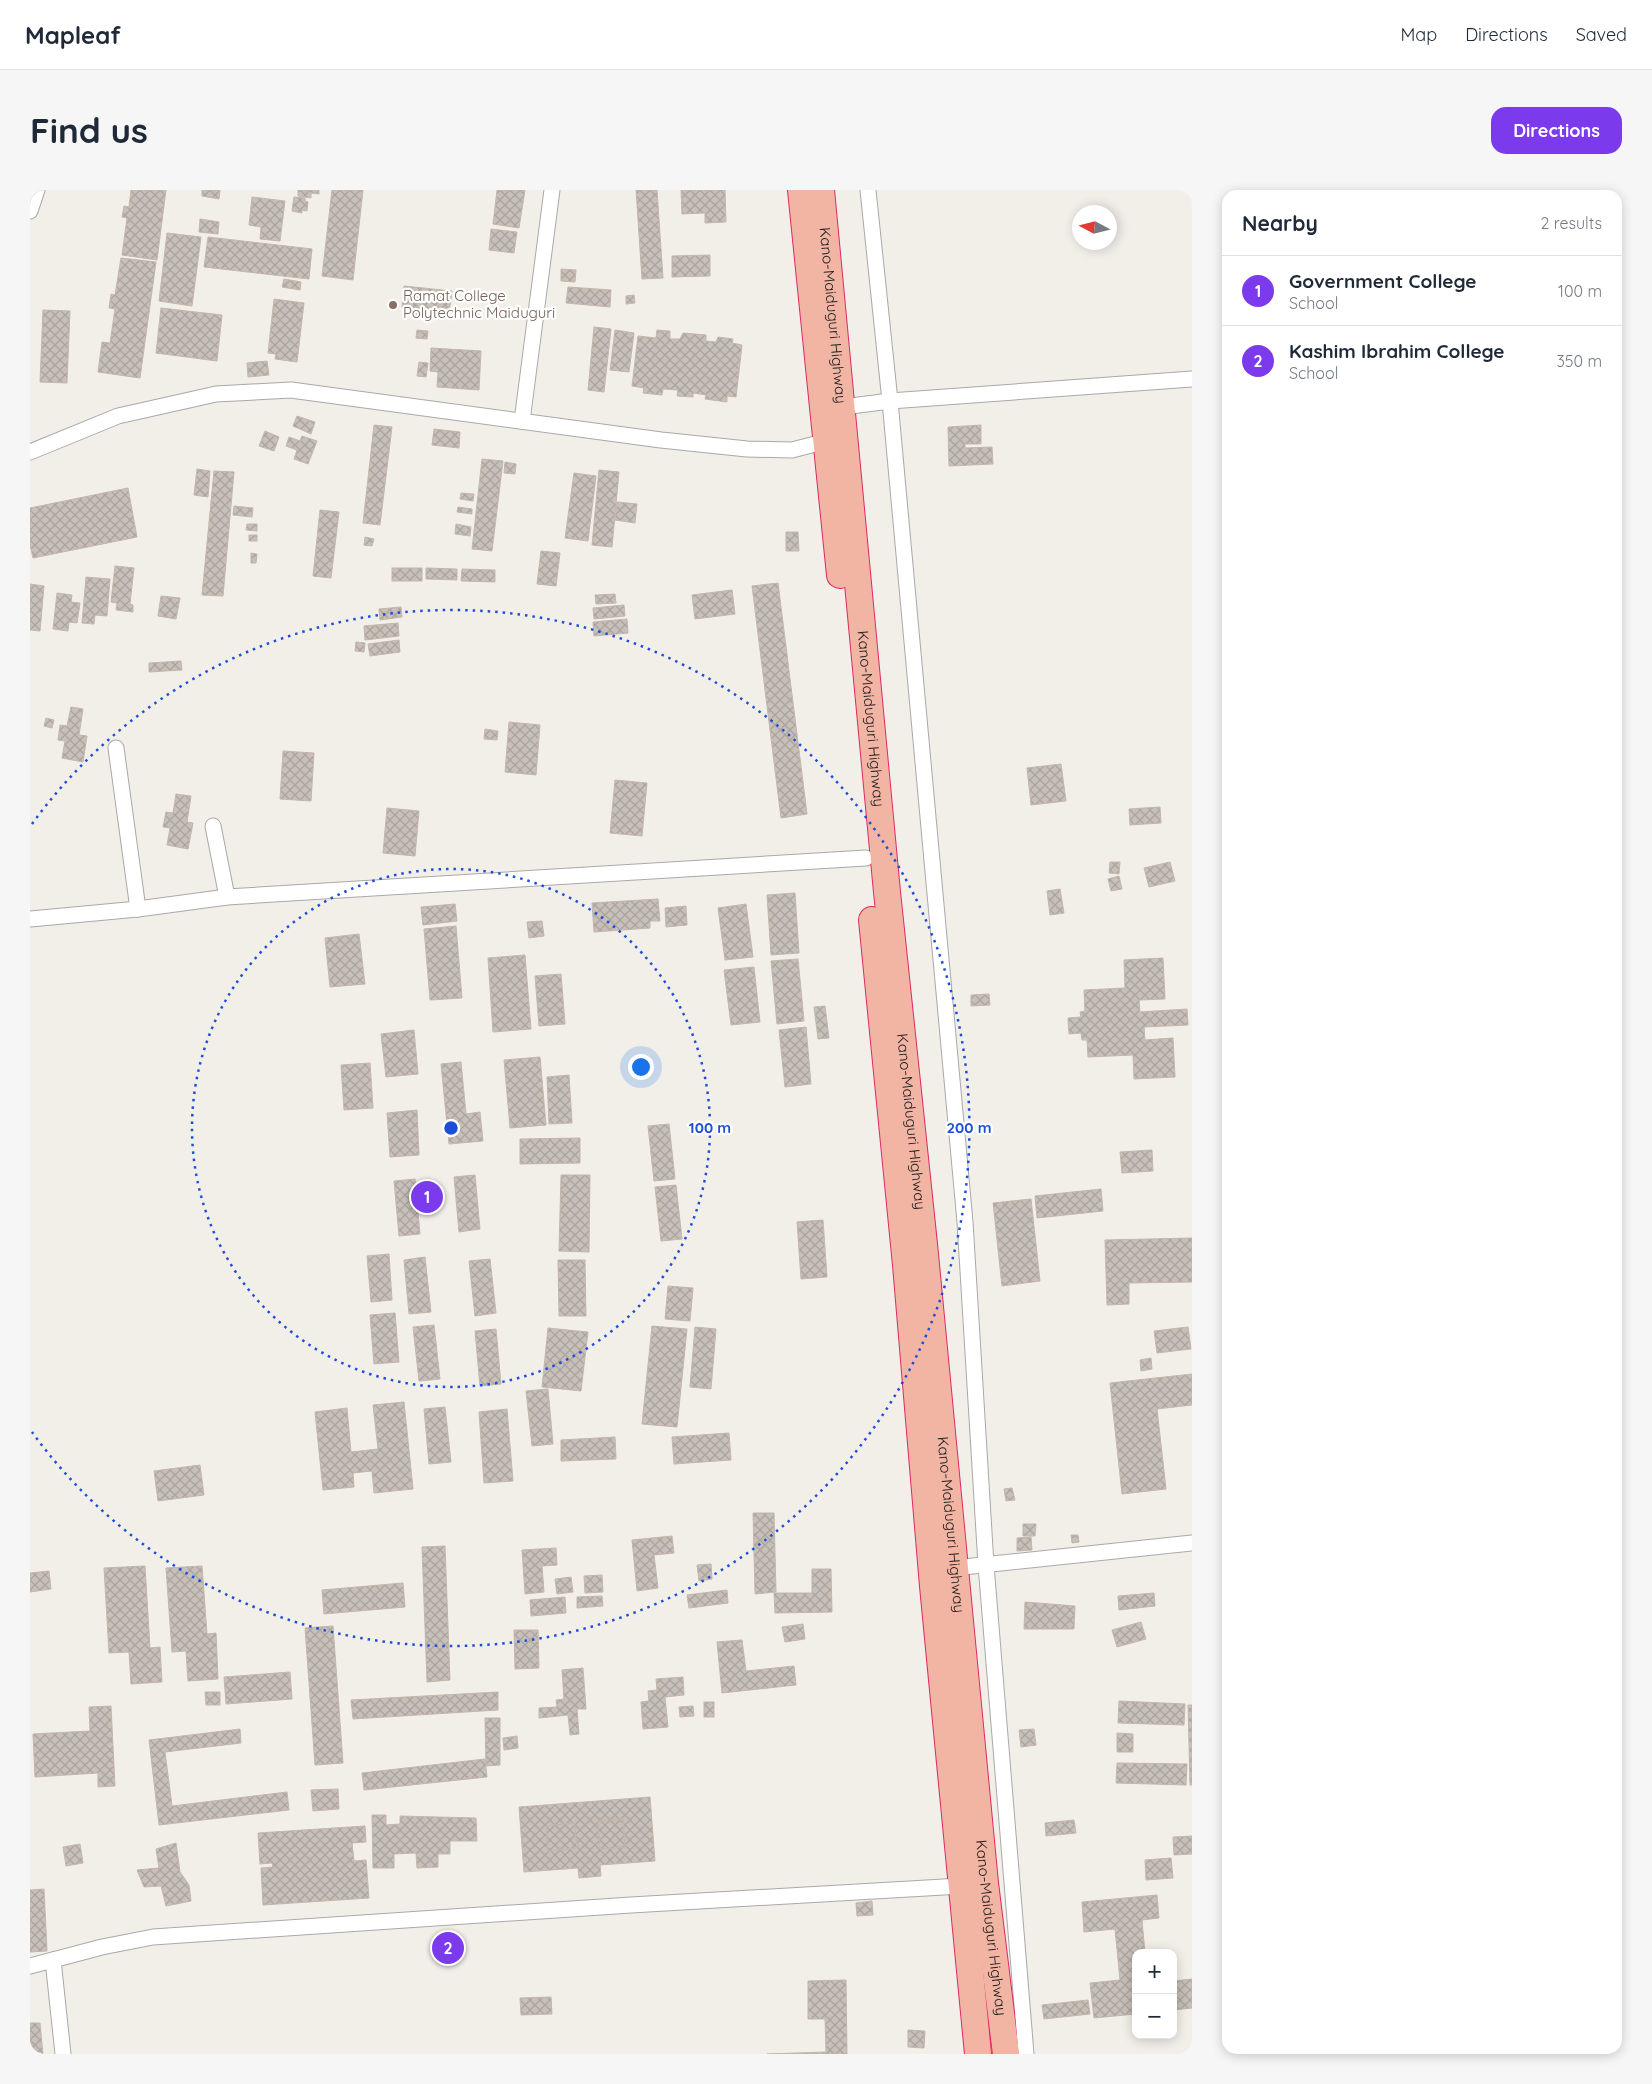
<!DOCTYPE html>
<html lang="en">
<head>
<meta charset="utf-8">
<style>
	:root { --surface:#fff; --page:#f6f6f7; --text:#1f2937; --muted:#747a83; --line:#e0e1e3; --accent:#7c3aed }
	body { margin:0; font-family:Quicksand,sans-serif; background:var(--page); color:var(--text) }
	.controls { position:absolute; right:15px; bottom:15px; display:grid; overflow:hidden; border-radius:10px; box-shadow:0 2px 12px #0003 }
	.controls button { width:45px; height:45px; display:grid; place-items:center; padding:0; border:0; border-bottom:1px solid var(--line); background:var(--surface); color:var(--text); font:25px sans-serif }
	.compass { position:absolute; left:1042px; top:15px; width:45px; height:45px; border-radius:50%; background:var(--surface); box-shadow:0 2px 12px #0003; rotate:277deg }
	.you { position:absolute; left:610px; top:876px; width:18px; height:18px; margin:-12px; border:4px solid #fff; border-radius:50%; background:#1a73e8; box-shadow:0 0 0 8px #1a73e833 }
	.badge { display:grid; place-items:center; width:32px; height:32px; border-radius:50%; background:var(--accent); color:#fff; font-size:16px; font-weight:700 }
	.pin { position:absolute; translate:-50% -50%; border:2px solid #fff; box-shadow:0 1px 5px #0006 }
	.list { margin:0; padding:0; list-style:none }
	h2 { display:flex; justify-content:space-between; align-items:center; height:65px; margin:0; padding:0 20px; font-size:21px }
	h2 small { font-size:16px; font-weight:400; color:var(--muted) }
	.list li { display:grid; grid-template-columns:32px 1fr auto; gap:15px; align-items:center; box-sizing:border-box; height:70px; padding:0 20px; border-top:1px solid var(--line) }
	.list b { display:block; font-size:19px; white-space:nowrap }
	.list p { margin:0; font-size:16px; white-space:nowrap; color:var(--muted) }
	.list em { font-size:16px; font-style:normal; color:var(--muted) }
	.map { position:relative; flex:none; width:1162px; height:1864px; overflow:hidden; border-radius:15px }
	header { display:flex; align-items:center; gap:30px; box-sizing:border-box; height:70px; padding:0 25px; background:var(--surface); border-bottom:1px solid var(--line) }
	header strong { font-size:24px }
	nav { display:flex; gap:28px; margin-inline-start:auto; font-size:18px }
	.intro { display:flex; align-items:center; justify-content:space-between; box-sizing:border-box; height:120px; padding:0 30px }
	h1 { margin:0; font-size:35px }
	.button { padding:12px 22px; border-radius:15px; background:var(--accent); color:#fff; font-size:18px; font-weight:700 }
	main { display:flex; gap:30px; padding:0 30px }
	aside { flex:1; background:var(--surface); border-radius:15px; box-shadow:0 2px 12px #0003 }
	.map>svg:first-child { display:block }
	.building { fill:url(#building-cross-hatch); stroke:#c4b6ab; fill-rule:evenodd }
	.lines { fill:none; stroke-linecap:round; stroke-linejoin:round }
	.minor-casing { stroke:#a9a9a9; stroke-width:17 }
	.trunk-casing { stroke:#dc2a67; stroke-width:28 }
	.minor { stroke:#fff; stroke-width:15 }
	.trunk { stroke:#f2b4a3; stroke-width:26 }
	.ring { fill:none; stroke:#1d4ed8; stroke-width:2.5; stroke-dasharray:2.5 5 }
	.education-dot { fill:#8d6e63; stroke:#fff; stroke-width:2 }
	.labels { text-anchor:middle; stroke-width:4.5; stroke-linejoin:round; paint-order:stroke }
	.education-label { font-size:15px; fill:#785e54; stroke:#fff; text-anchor:start }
	.street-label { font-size:15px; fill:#222; stroke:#fff }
	.centre { fill:#1d4ed8; stroke:#fff; stroke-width:2.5 }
	.ring-label { font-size:15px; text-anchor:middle; font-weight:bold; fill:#1d4ed8; stroke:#fff; stroke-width:4.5; stroke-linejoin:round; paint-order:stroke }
</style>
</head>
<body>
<header>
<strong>Mapleaf</strong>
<nav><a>Map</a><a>Directions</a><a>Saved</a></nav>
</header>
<div class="intro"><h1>Find us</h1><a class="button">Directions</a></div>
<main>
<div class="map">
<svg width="1162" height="1864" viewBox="0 0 1162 1864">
	<defs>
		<pattern id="building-cross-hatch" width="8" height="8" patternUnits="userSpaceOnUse" patternTransform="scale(1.25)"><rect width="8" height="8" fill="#c7bfb8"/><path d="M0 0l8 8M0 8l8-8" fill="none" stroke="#aba49e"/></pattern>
	</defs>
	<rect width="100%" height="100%" fill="#f2efe9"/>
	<!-- building -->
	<g class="building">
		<path d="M101,0H136L127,70L92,65L97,28L92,27L94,16L99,17Z"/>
		<path d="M172,0H190L189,9L172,6Z"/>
		<path d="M268,0H289V4L281,3V8L268,6Z"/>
		<path d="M302,0H333L323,90L292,86Z"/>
		<path d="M467,0H495L489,38L463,34Z"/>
		<path d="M606,0H627L633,88L612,89Z"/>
		<path d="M651,0H695L696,32L675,33V23L652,24Z"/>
		<path d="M222,7L255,11L250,51L230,49L231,37L219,35Z"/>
		<path d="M264,7L275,8V11L278,12L277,21L272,20V23L262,21Z"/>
		<path d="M170,29L189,32L188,44L169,42Z"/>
		<path d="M461,39L487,42L484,63L459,60Z"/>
		<path d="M137,43L171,47L162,116L129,111Z"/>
		<path d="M178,47L282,59L279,89L174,77Z"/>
		<path d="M680,65V86L642,87V66Z"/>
		<path d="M91,68L126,72L110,188L68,182L72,152L80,153L85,119L79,118L81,104L85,105Z"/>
		<path d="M531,79L546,80L545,92L531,91Z"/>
		<path d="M254,89L271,92L270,100L252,97Z"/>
		<path d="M374,96L422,101L419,123L372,117Z"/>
		<path d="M538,97L581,100L580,117L536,113Z"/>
		<path d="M604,105L605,113L596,114V106Z"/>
		<path d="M244,109L274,113L267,172L245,169L246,164L238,163Z"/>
		<path d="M131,118L192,125L187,171L126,163Z"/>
		<path d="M13,120L40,121L37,193L10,192Z"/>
		<path d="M381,120L390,122V126L380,124Z"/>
		<path d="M564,137L581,139L574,202L558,200Z"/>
		<path d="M387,140L398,141L397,149L386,148Z"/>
		<path d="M585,140L604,143L599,182L580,180Z"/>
		<path d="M627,140L640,141V149H650L653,143L676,145V151L686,152L688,147L703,149L702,153L712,155L706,207L697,206V212L675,209L676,205L663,203V207L647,206L648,200L633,199L632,205L613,203L614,198L602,196L608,146L626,148Z"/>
		<path d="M401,158L451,161L449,200L407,197L408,182L400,181Z"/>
		<path d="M237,171L239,185L218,187L217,173Z"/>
		<path d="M389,172L398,173L396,187L387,186Z"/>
		<path d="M267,226L285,232L281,244L263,236Z"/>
		<path d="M344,235L362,237L350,335L333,333Z"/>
		<path d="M951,235V254H935V258L962,257L963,274L919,276L918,237Z"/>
		<path d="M404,239L430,242L429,258L402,255Z"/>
		<path d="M235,241L249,247L244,261L229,256Z"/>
		<path d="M272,246L287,251L278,274L264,269L267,260L256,256L259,247L270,251Z"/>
		<path d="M452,269L473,271L462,361L442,359Z"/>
		<path d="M475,272L486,274L485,284L474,283Z"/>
		<path d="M167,279L180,281L178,307L164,305Z"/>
		<path d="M569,280L589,282L582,357L562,355Z"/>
		<path d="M184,281L204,282L193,406L172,405Z"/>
		<path d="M544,283L566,286L558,351L535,348Z"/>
		<path d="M98,298L107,347L3,368L0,355V318Z"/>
		<path d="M431,303L444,304L443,311L430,309Z"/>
		<path d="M587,312L607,314L605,333L585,330Z"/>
		<path d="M204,316L223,318L222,327L203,325Z"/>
		<path d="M428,317L442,319V324L427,322Z"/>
		<path d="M290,320L309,322L301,388L283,386Z"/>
		<path d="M217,334H227V341L216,340Z"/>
		<path d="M426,334L441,337L440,346L425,344Z"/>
		<path d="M756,342H768L769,361H756Z"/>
		<rect x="219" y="345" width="8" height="6"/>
		<path d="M335,347L344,349L342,356L334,355Z"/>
		<path d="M511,361L530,363L526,396L507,394Z"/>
		<path d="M221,363L227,364L226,373H221Z"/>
		<path d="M85,376L104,378L100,414L103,415V422L86,420L87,413L81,412Z"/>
		<rect x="362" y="378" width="30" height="13"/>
		<path d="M396,378L427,379V390L396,389Z"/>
		<path d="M432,379L465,380V392L431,391Z"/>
		<path d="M56,387L80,389L77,426L65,425L64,434L52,433Z"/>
		<path d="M748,393L777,624L751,628L722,396Z"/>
		<path d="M0,394L14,396L10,441L0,440Z"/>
		<path d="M702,400L705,424L665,429L662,405Z"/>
		<path d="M27,403L42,405L41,412L50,413L47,433L39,432L38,441L23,439Z"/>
		<path d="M585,404L586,413L566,414L565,405Z"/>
		<path d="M131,406L150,408L146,429L128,426Z"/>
		<path d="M594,415L595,426L564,429L563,418Z"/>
		<path d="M371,417L372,427L350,430L349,419Z"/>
		<path d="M597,429L598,443L564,446L563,432Z"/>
		<path d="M368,433L369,446L335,450L334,436Z"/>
		<path d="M369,450L370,462L340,466L338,454Z"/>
		<path d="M326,452L335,453L334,462L325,461Z"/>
		<path d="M151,471L152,480L119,482V473Z"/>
		<path d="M41,517L53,519L49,545L57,546L53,572L32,568L35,551L28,550L30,535L37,536Z"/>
		<path d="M16,528L24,530L22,538L14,536Z"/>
		<path d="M479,532L510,535L506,585L475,582Z"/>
		<path d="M455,539L468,541L467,550L454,549Z"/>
		<path d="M253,561L284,563L281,611L250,609Z"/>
		<path d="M1031,574L1036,611L1001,615L997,578Z"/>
		<path d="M585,590L617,593L612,646L580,643Z"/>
		<path d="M146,604L161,606L157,632L163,633L158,659L137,655L140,638L133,637L136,622L143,623Z"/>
		<path d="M1130,617L1131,633L1100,635L1099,619Z"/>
		<path d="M357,618L389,621L385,666L353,663Z"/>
		<path d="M1080,672H1090L1089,684L1079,683Z"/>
		<path d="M1140,672L1145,691L1119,697L1114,678Z"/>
		<path d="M1089,686L1092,699L1081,701L1078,689Z"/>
		<path d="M1030,699L1034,723L1020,725L1017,701Z"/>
		<path d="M765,703L769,763L741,765L737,705Z"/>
		<path d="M628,709L630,731H620V738L564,742L562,713Z"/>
		<path d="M425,714L427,731L393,735L391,717Z"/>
		<path d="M716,714L723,767L695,770L688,718Z"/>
		<path d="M656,716L657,735L636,737L635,718Z"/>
		<path d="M512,731L514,746L499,748L497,732Z"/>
		<path d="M426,736L432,808L400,810L394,739Z"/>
		<path d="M329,744L335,794L300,797L295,748Z"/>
		<path d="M495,765L501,839L463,842L458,768Z"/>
		<path d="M1133,768L1135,809L1109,810L1110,822L1157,819L1158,835L1114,837L1115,850L1143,848L1145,887L1104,889L1103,865L1058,867L1057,850H1052L1051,843L1039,844L1038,828L1051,827L1050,822L1055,821L1054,800L1095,798L1094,770Z"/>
		<path d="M768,769L774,831L747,834L741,771Z"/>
		<path d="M724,777L730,832L701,835L694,780Z"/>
		<path d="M531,784L535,834L509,836L505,786Z"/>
		<path d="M959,804L960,815L941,816V805Z"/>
		<path d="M795,816L799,848L788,849L784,817Z"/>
		<path d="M776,837L781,894L755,897L749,840Z"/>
		<path d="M384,840L388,884L356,887L351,844Z"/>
		<path d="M510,867L516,935L480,938L474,870Z"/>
		<path d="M431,872L436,924L450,922L453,951L419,954L411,874Z"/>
		<path d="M340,873L343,918L314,920L311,875Z"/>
		<path d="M539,885L542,933L519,934L517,887Z"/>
		<path d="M387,920L389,965L360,967L357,923Z"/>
		<path d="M639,934L645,989L624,991L618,936Z"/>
		<path d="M550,948V973L490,974V949Z"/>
		<path d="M1122,960L1123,981L1092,983L1090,962Z"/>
		<path d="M445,985L450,1039L429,1042L424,987Z"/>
		<path d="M531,985H560L559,1062L529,1061Z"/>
		<path d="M385,989L390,1044L369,1046L364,991Z"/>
		<path d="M646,995L652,1049L631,1051L625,997Z"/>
		<path d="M1071,999L1073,1021L1007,1028L1005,1006Z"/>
		<path d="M1001,1009L1010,1091L972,1096L963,1013Z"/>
		<path d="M793,1030L797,1087L771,1089L767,1032Z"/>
		<path d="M1162,1048V1092L1099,1093V1114L1077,1115L1075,1050Z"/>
		<path d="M359,1064L362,1110L341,1112L337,1066Z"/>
		<path d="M395,1067L401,1122L379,1124L374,1070Z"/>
		<path d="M460,1069L466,1123L445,1126L439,1071Z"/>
		<path d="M528,1070H555L556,1126H529Z"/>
		<path d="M638,1096L663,1098L660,1131L635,1129Z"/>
		<path d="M365,1123L369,1172L344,1174L340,1125Z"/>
		<path d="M404,1135L410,1189L389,1191L383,1137Z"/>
		<path d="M622,1136L657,1139L647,1237L612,1234Z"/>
		<path d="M665,1137L686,1139L681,1199L660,1197Z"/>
		<path d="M1158,1137L1161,1159L1127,1163L1124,1141Z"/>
		<path d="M518,1138L558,1142L551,1201L512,1197Z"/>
		<path d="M466,1139L471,1194L450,1196L445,1141Z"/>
		<path d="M1121,1168L1122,1179L1111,1181L1110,1170Z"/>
		<path d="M1162,1184V1215L1127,1219L1136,1299L1092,1304L1080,1193Z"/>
		<path d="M518,1199L523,1254L502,1256L496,1201Z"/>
		<path d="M374,1212L383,1299L344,1303L342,1281L323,1283L324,1297L293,1300L285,1222L317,1218L321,1262L348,1259L343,1215Z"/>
		<path d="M415,1217L421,1272L399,1274L394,1219Z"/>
		<path d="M477,1219L483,1291L454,1293L449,1222Z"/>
		<path d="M699,1243L701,1270L644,1274L642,1247Z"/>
		<path d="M585,1247L586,1269L531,1271V1250Z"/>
		<path d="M170,1275L174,1305L128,1311L124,1281Z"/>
		<path d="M982,1298L985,1310L976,1311L974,1299Z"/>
		<path d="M723,1323H744L746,1402L725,1404Z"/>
		<path d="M993,1334H1006L1005,1346H993Z"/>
		<path d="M1041,1345H1048L1049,1352L1042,1353Z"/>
		<path d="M642,1346L644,1363L624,1365L628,1398L607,1401L602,1350Z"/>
		<path d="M1001,1347L1002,1360L987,1361V1348Z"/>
		<path d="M415,1356L420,1490L397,1492L392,1357Z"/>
		<path d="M526,1358L527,1375L512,1376L514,1402L495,1404L492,1360Z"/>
		<path d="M681,1374L682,1389L669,1391L667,1375Z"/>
		<path d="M115,1376L120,1458L130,1457L132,1492L101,1494L99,1462L79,1463L74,1378Z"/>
		<path d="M172,1376L177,1444L186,1443L188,1489L158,1491L156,1461L142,1462L136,1378Z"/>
		<path d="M782,1379H801L802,1422L745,1423L744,1403H782Z"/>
		<path d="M19,1381L21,1399L0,1402V1383Z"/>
		<path d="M572,1385L573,1402L555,1403L554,1386Z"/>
		<path d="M541,1387L543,1402L527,1404L525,1389Z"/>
		<path d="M373,1393L375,1417L294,1424L292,1400Z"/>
		<path d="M697,1400L698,1413L659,1418L657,1405Z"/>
		<path d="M1124,1403L1125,1416L1089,1420L1088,1406Z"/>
		<path d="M572,1406L573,1416L547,1418V1407Z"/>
		<path d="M535,1407L536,1423L501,1426L500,1410Z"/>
		<path d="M995,1412L1045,1416L1044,1439H994Z"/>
		<path d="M1111,1432L1116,1449L1087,1457L1082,1440Z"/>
		<path d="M773,1434L775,1449L755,1452L752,1437Z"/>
		<path d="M303,1436L313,1573L285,1575L275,1438Z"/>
		<path d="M484,1440H508L509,1478L485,1479Z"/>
		<path d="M712,1450L716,1481L764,1476L766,1495L692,1503L687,1452Z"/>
		<path d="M553,1478L556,1519H547L549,1544L540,1545L538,1525L509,1528V1518L527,1517L526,1510L534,1509L532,1480Z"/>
		<path d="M260,1482L262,1509L196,1514L194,1487Z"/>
		<path d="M653,1487L654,1505L635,1507L638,1537L613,1539L611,1512L619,1511L618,1501L627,1500L626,1489Z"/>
		<path d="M175,1502H190V1515H176Z"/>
		<path d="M468,1502V1520L323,1529L321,1510Z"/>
		<path d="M1089,1511L1155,1514L1154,1535L1088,1533Z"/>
		<rect x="674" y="1512" width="10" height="15"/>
		<path d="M1158,1515H1162V1595H1160Z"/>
		<path d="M81,1516L85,1596L68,1597V1583L5,1587L3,1544L60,1541L59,1517Z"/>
		<path d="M663,1516L664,1526L650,1527L649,1517Z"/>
		<path d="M455,1528H470V1575L456,1576Z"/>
		<path d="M210,1539L211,1553L135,1562L142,1616L257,1602L259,1620L129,1635L119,1550Z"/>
		<path d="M1004,1539L1006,1555L991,1557L989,1540Z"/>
		<path d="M1087,1543L1103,1544V1562H1087Z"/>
		<path d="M487,1546L488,1558L474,1560L473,1548Z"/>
		<path d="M455,1569L457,1587L334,1600L332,1583Z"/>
		<path d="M1087,1573L1157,1574L1156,1595L1086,1593Z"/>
		<path d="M308,1599L309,1619L283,1621L281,1600Z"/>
		<path d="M620,1607L625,1671L570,1675L571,1686L549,1688L548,1678L494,1682L489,1617ZM593,1629L595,1657L570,1659L568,1631ZM544,1633L547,1658L518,1661L516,1636Z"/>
		<path d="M342,1625H356V1635L370,1634V1626L446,1628L447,1651H420V1664H408V1677L387,1678L386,1663L364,1664V1678H343Z"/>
		<path d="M593,1629L595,1657L570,1659L568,1631Z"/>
		<path d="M1044,1630L1046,1643L1016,1646L1015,1633Z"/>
		<path d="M544,1633L547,1658L518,1661L516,1636Z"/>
		<path d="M335,1636L336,1652L322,1653L324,1671L336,1670L339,1708L233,1715L231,1678L243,1677L242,1673L230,1674L228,1643Z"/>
		<path d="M1162,1646V1664L1144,1665L1143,1647Z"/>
		<path d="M146,1653L150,1682L159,1695L161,1711L136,1716L131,1696L114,1697L107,1680L129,1678L126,1659Z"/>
		<path d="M50,1654L53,1673L36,1676L33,1657Z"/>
		<path d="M1141,1668L1143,1688L1116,1690L1115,1670Z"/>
		<path d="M14,1699L17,1761L0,1762V1700Z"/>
		<path d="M1127,1705L1129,1728L1112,1730L1115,1763H1106V1824L1064,1828L1060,1793L1090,1790L1085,1739L1054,1742L1052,1712Z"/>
		<path d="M842,1711L843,1725L827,1726L826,1713Z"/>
		<path d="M1162,1789V1818L1143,1820V1791Z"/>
		<path d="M816,1790L817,1864H737L796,1862L795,1829H778V1791Z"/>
		<path d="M521,1807L522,1824L491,1825L490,1808Z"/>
		<path d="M1058,1810L1060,1824L1014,1829L1012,1815Z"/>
		<path d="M0,1833H10L13,1864H0Z"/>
		<path d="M878,1840L895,1841L894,1858L878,1857Z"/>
	</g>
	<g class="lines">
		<defs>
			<g id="minor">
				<path d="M838,0L860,211L935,1032L956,1375L996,1864"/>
				<path d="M0,21L7,0"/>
				<path d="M813,217L860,211L1162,189"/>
				<path d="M492,231L522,0"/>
				<path d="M0,262L88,226L186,204L261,200L631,250L717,259L762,260L797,251"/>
				<path d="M86,558L108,719"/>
				<path d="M183,636L197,707"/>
				<path d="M0,729L108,719L197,707L836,668"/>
				<path d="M924,1378L1162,1353"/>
				<path d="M23,1770L33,1864"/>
				<path d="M0,1776L72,1757L123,1747L601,1715L931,1696"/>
			</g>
			<g id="trunk">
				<path d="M771,0L810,385"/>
				<path id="s1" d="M791,0L857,702L894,1054L955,1693L976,1864"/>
				<path d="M842,730L876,1075L903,1396L948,1864"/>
			</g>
		</defs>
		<!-- minor casing -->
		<use href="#minor" class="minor-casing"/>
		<!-- trunk casing -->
		<use href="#trunk" class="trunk-casing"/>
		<!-- minor -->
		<use href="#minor" class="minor"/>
		<!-- trunk -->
		<use href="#trunk" class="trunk"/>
	</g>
	<!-- distance rings -->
	<g class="ring">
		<circle cx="421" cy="938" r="259"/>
		<path d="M2 634A518 518 0 1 1 2 1242"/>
	</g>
	<!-- markers -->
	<circle class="education-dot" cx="363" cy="115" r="5"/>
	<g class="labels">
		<!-- education labels -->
		<g class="education-label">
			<text x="373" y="111">Ramat College<tspan x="373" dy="17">Polytechnic Maiduguri</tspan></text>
		</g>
		<!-- street labels -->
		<g class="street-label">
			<text dy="5" stroke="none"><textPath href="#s1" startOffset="126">Kano-Maiduguri Highway</textPath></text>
			<text dy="5" stroke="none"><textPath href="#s1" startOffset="531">Kano-Maiduguri Highway</textPath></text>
			<text dy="5" stroke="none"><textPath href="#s1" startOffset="936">Kano-Maiduguri Highway</textPath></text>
			<text dy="5" stroke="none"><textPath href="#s1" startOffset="1341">Kano-Maiduguri Highway</textPath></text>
			<text dy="5" stroke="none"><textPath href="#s1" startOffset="1746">Kano-Maiduguri Highway</textPath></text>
		</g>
	</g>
	<circle cx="421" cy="938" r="8" class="centre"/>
	<g class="ring-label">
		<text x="680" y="943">100 m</text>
		<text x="939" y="943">200 m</text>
	</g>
</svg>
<div class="controls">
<button>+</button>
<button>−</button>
</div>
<svg class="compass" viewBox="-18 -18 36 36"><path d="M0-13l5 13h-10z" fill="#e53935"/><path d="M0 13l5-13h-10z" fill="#747a83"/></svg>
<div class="you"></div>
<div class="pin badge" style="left:397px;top:1007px">1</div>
<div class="pin badge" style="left:418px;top:1758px">2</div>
</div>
<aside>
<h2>Nearby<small>2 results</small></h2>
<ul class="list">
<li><span class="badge">1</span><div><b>Government College</b><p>School</p></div><em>100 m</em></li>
<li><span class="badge">2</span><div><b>Kashim Ibrahim College</b><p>School</p></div><em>350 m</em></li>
</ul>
</aside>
</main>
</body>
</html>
